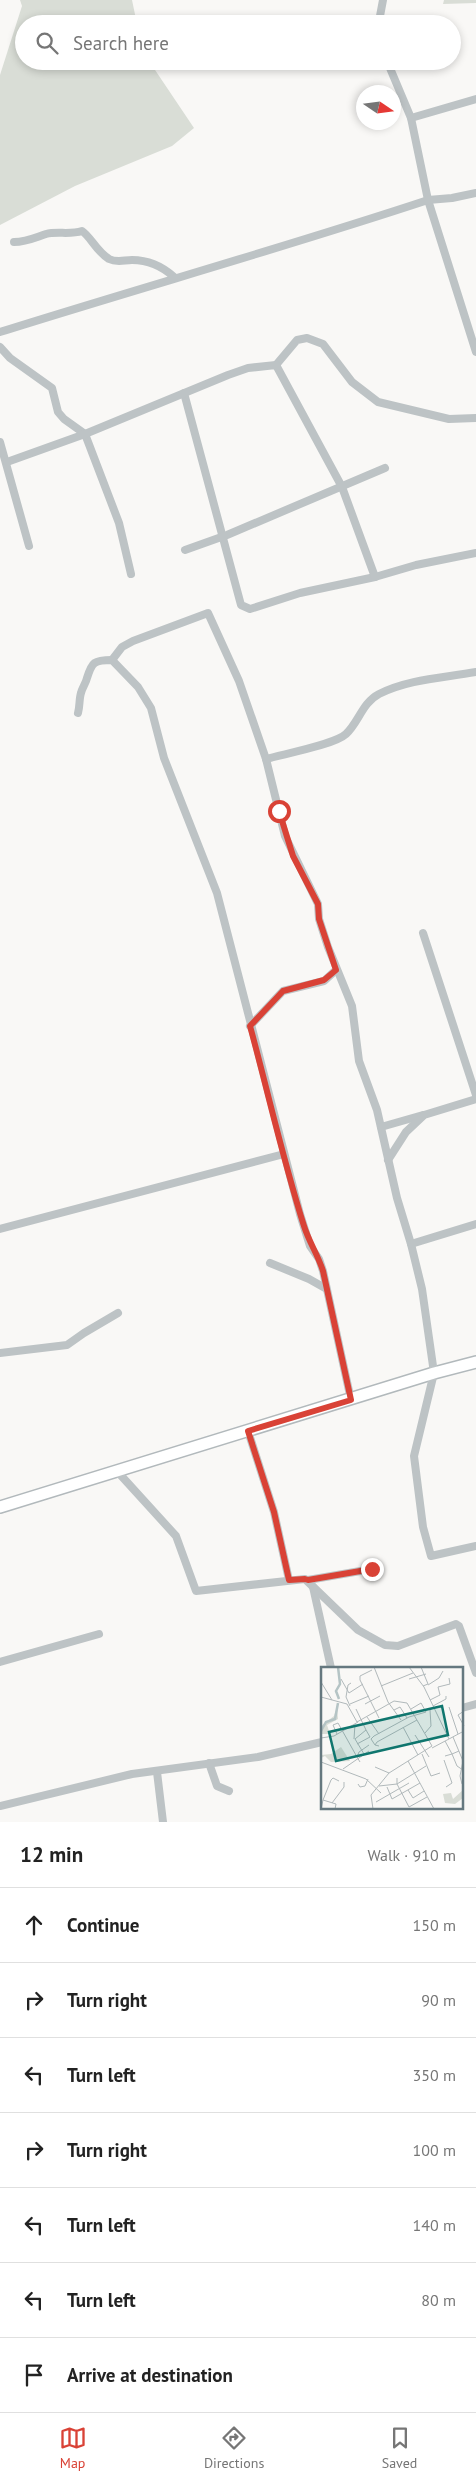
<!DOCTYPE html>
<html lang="en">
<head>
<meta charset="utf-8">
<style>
	:root { --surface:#fff; --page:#f6f6f6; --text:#222; --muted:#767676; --line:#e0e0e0; --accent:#d94236 }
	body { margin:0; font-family:"PT Sans",sans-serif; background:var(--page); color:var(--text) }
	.compass { position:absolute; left:356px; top:85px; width:45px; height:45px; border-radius:50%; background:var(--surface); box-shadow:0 2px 8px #0003; rotate:103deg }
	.stop { position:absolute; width:15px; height:15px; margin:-11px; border:4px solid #d94236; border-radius:50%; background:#fff }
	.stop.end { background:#d94236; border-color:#fff; box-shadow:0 1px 5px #0008 }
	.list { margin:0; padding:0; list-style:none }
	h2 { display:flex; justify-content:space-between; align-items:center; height:65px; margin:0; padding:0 20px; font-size:21px }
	h2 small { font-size:16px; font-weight:400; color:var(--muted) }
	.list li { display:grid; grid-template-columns:32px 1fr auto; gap:15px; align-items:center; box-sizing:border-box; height:75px; padding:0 20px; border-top:1px solid var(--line) }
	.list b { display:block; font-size:19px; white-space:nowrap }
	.list em { font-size:16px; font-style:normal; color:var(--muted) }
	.icon { flex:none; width:28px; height:28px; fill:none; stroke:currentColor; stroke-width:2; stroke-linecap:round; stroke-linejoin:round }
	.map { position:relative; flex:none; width:476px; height:1822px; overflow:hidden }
	.search { position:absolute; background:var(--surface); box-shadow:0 2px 8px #0003; left:15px; right:15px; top:15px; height:55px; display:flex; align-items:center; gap:12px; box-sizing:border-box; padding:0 18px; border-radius:28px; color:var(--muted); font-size:19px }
	.sheet { height:590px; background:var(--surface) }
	nav { display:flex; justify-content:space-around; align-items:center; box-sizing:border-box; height:70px; border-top:1px solid var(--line); background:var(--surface); font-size:14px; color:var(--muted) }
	nav a { display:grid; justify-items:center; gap:2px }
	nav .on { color:var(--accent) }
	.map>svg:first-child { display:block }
	.green { fill:#d9ddd6 }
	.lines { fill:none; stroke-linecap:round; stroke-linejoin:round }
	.secondary-casing { stroke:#b2b9bc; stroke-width:14 }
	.minor { stroke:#bdc3c5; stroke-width:8 }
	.secondary { stroke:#fff; stroke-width:11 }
	.route { stroke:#d94236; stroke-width:6 }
	.inset-river { fill:none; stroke:#b5c4c5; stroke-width:2.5 }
	.inset-road { fill:none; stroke:#b1b9bb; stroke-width:1 }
	.view { fill:#0f766e; fill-opacity:0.15; stroke:#0f766e; stroke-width:2.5 }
	.inset-edge { fill:none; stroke:#65787f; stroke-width:2.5 }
</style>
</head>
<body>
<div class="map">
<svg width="476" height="1822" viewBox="0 0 476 1822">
	<rect width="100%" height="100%" fill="#f9f8f6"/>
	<!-- green -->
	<g class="green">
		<path d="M20,0H132L137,24H24V61H149L194,128L172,146L75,186L0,225V75L22,6Z"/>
		<path d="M444,0H476V3L443,4Z"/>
	</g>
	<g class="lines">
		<defs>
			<path id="secondary" d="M0,1507L434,1373L476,1362"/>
		</defs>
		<!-- secondary casing -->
		<use href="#secondary" class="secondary-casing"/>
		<!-- minor -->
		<g class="minor">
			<path d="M382,24L380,16L383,0"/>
			<path d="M387,61L411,118L428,200L476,352"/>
			<path d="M411,118L476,99"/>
			<path d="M14,242C26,242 34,238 46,234C57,231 70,235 82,231C91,237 96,251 109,259C117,263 124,260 132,260C148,260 163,267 174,277"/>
			<path d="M0,332C143,287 286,247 428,200L452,198L476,193"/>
			<path d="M0,347L10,358L52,388L58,412L64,419L85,434L119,523L131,574"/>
			<path d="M276,365L297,340L307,338L323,344L352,382L378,402L449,419L476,418"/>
			<path d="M184,393L241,605L250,609L300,593L375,577"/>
			<path d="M0,442L29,546"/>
			<path d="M7,462L85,434L228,375L248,368L276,365L342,487L375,577L416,565L476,553"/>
			<path d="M185,550L227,535L385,468"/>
			<path d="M112,660L122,647L133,641L208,613L239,681L266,759L285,836L318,904L319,919L328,947L352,1006L359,1061L377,1110L397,1198L411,1244L422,1289L434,1373L414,1456L423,1527L431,1556L476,1546"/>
			<path d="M78,713C80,706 79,699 81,693C82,688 86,683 87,678C92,662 94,660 112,660L138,687L151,708L164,758L217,893L300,1214L310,1246L319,1259L323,1271L351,1400"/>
			<path d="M266,759C283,754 334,745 346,734C359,722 362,703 379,694C409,679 443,678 476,672"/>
			<path d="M423,933L476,1095"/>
			<path d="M250,1026L283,991L324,981L336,970"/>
			<path d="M381,1127L423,1115"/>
			<path d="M388,1160L406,1132L424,1115L476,1099"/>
			<path d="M0,1229L284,1154"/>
			<path d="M411,1244L476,1224"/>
			<path d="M270,1263L309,1279L325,1288"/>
			<path d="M0,1353L67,1345L84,1333L118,1313"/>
			<path d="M248,1431L274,1512L289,1580"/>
			<path d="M116,1470L176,1536L196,1591L305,1579L358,1630L385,1645L398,1646L456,1624L459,1626L476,1673"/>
			<path d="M308,1580L372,1569"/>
			<path d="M313,1587L331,1668"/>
			<path d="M0,1662L99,1634"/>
			<path d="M462,1708L476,1704"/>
			<path d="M209,1763L217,1786L229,1791"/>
			<path d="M157,1772L163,1822"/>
			<path d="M0,1806L132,1774L258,1757L322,1742"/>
		</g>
		<!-- secondary -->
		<use href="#secondary" class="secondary"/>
	</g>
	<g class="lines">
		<!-- route -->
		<path class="route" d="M279,811L293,856L318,904L319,919L336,970L324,980L283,991L250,1026C268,1092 283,1160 304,1226C309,1242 318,1255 323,1271L351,1400L248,1431L274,1512L289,1580L305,1579L308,1580L372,1569"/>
	</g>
	<!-- overview -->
	<g transform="translate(321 1667)">
		<rect width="142" height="142" fill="#f9f8f6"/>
		<path d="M16,40L17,52L6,58L9,67H0V59L13,49ZM20,80L29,94L10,95L4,89L0,91V88L10,87ZM142,123V131L134,137L124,136L122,127L130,126L132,132Z" fill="#d9ddd6"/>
		<path class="inset-river" d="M17,0L19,17L15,24L18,32M0,64L5,55L14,52L17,36"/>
		<path class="inset-road" d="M53,0L67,35L80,53M88,0L103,20L128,72M100,0L107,17L102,19M51,3L39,9V13L58,51M20,12L28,26L42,17M88,12L105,7M0,15L11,33M107,18L118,11L122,4M60,19L92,6M0,30L26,37L36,55L73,34L86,36L111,79L68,106L50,128L52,142M109,33L119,28L117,20L129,17L128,11M29,37L48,29M44,37L59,29M29,39L25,30L27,18L30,16M112,39L125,32V29M128,40L137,67M35,42L45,63L34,72L43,87M73,43L79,40L86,51M143,44L137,48L143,59M46,50L58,67M82,60L97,88M104,66L110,59L109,43L113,40M16,67L12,58L17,56L36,90M94,68L108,90M132,70L142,94L139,109L141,117M0,71L13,69L37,55M33,72L34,57M124,74L131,87L138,84M36,77L49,70L45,63M54,78L50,72L53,69L88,50L105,45L100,36L90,42M58,79L54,78L56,75L96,53M111,81L143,64M101,87L110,109L119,106M124,89L131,87L136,99L142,103M123,93L131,116L125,120M87,94L113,142M0,95L45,112L60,126M39,95L36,90L38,85L48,78M105,99L76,117L88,140L106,130M54,100L68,106M22,102L48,84M37,117L39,120L44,119L47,112M58,119L76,117V111M66,120L71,132L99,116M87,123L92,131L103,124M2,133L10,113L12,111L18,114M55,135L88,116M11,136L23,120V115M0,142L2,133L15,137L14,142"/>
		<path class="view" d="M121,39L127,68L15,94L8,65Z"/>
		<rect width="142" height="142" class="inset-edge"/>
	</g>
</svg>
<svg class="compass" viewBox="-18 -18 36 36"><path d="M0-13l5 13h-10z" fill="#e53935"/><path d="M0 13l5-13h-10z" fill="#767676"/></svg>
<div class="stop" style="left:279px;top:811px"></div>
<div class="stop end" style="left:372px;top:1569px"></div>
<div class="search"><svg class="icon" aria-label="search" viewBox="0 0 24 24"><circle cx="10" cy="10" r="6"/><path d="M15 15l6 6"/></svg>Search here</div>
</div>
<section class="sheet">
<h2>12 min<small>Walk · 910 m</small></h2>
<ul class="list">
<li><svg class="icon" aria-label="ahead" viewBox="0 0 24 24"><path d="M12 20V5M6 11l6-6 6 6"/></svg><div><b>Continue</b></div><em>150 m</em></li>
<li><svg class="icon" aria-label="right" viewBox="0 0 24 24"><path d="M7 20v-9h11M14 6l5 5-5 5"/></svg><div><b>Turn right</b></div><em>90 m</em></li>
<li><svg class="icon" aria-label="left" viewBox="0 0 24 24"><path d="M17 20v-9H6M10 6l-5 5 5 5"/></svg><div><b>Turn left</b></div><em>350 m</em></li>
<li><svg class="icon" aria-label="right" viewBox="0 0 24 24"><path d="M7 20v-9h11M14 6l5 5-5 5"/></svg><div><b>Turn right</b></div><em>100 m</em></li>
<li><svg class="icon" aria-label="left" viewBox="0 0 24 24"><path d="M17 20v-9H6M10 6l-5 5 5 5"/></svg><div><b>Turn left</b></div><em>140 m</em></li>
<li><svg class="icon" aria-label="left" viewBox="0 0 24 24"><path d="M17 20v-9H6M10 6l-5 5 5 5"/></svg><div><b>Turn left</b></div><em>80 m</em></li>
<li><svg class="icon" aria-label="arrive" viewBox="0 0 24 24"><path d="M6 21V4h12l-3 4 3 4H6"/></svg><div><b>Arrive at destination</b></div></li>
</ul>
</section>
<nav>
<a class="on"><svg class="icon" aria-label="map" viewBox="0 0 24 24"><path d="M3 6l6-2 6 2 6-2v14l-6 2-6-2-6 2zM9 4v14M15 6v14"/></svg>Map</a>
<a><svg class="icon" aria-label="directions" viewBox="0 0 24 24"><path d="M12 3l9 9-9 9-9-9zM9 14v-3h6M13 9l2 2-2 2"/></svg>Directions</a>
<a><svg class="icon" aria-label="saved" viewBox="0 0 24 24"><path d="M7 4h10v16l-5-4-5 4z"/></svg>Saved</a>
</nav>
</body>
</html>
